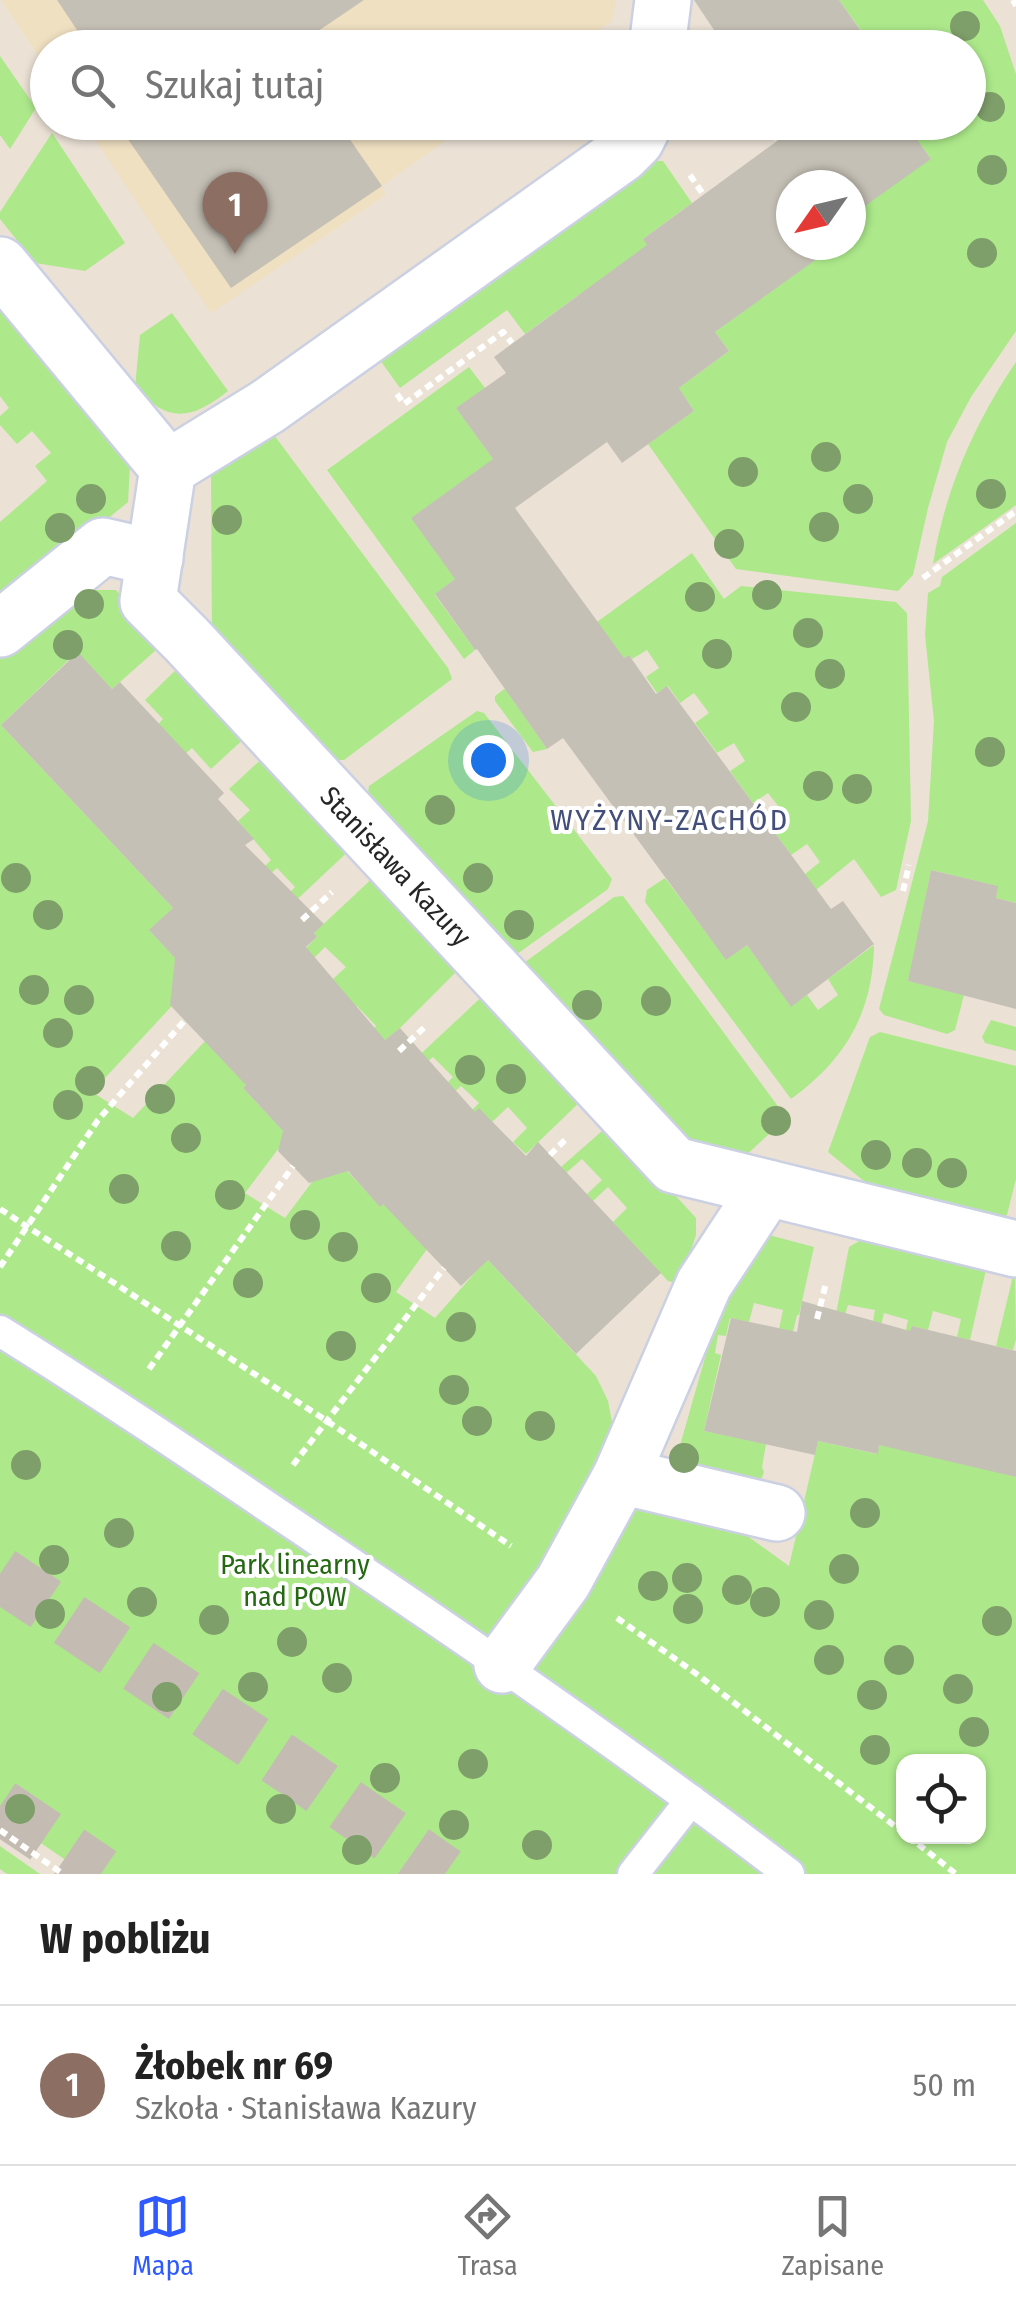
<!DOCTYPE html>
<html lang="pl">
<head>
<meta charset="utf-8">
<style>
	:root { --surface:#fff; --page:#f6f6f6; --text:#222; --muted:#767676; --line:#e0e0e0; --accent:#2f5aff }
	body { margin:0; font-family:"Fira Sans Condensed",sans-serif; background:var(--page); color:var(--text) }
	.controls { position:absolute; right:30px; bottom:30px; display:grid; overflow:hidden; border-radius:20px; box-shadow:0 2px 8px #0004 }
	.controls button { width:90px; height:90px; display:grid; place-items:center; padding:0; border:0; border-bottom:2px solid var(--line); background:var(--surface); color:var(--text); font:50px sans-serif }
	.compass { position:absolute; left:776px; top:170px; width:90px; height:90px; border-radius:50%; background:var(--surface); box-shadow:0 2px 8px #0004; rotate:236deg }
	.you { position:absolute; left:488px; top:760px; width:35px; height:35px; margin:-25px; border:8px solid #fff; border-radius:50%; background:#1a73e8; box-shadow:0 0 0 15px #1a73e833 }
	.badge { display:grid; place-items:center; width:65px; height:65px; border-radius:50%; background:var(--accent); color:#fff; font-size:32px; font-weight:700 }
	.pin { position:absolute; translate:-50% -82px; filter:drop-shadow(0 2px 5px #0008) }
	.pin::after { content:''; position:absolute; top:52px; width:35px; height:30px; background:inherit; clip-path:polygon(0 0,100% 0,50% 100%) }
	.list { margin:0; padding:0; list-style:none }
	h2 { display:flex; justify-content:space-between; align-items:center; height:130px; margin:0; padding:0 40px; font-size:42px }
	h2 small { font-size:32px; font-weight:400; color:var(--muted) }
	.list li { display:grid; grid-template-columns:65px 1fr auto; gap:30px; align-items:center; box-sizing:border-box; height:160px; padding:0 40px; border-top:2px solid var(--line) }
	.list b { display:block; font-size:38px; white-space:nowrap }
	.list p { margin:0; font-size:32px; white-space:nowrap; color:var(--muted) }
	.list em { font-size:32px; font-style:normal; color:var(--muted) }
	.icon { flex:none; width:55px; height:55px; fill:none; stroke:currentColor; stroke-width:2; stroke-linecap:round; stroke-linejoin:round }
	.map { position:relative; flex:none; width:1016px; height:1874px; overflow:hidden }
	.search { position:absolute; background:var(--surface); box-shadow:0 2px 8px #0004; left:30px; right:30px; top:30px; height:110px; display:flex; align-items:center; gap:25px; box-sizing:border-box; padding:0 35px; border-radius:55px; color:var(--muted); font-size:38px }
	.sheet { height:290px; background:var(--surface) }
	nav { display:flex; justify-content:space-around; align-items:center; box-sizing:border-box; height:140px; border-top:2px solid var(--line); background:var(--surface); font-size:28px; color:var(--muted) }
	nav a { display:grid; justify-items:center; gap:5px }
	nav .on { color:var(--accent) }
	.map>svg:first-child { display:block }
	.education { fill:#f0e0c2 }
	.green { fill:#ade98b; fill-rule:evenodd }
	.building { fill:#c5c0b5 }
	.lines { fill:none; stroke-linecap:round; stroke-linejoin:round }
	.motorway-tunnel { stroke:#c4bcb2; stroke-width:55; stroke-dasharray:55 28; stroke-linecap:butt }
	.service-casing { stroke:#cbd0e2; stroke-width:35 }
	.minor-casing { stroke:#cbd0e2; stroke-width:60 }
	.path { stroke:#fff; stroke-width:6; stroke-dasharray:8 5; stroke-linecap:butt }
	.service { stroke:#fff; stroke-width:30 }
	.minor { stroke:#fff; stroke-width:55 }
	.tree { fill:#7e9e6a }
	.labels { text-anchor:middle; stroke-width:8; stroke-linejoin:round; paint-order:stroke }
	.street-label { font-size:28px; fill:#262626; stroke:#fff }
	.park-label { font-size:28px; fill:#256812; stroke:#fff }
	.neighbourhood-label { font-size:30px; letter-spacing:2.5px; fill:#434e7b; stroke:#fff }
</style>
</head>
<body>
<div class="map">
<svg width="1016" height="1874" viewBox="0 0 1016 1874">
	<rect width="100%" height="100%" fill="#ebe1d5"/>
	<!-- education -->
	<g class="education">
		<path d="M1,0H616L612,21L574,47L48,48L47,69Z"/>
		<path d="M84,123H470L382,186L386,195L211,313Z"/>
	</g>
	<!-- green -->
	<g class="green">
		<path d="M839,0H983L1000,26L1016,74V331L971,397L947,442L928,508L913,575L898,591L736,569L648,444L694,411L679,388L729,351L715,332L816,259L808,245H851V200L931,159L909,128L918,123L968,122V48L873,47Z"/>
		<path d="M0,56L36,108L10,149L0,135Z"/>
		<path d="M52,133L125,243L85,271L35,263L0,219V212Z"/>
		<path d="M653,161H663L692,203L643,239L660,262L580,294L525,334L507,310L400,388L375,353Z"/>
		<path d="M0,305L130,466L128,502L3,605L0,602V522L47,481L35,466L51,453L32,431L17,444L0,425V416L9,408L0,396Z"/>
		<path d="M172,313L228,391C191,420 168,424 135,387L140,335Z"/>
		<path d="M1016,362V505L933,564C944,492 975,422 1016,362Z"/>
		<path d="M469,367L485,388L457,409L493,459L455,579L435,595L475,650L464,659L327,470Z"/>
		<path d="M271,431L448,668L452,679L344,760H322L212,639L211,468Z"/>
		<path d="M1016,523V903L996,898L997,886L931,870L909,981L964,995L955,1030L947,1034L884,1015L879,1009L928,821L934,721L925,635L928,593L940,586L942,577Z"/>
		<path d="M692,553L724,599L741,586L896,602L907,613L911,821L896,890L881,897L854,859L816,890L805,874L820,862L807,844L791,855L768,823L783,812L768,793L753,803L730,771L745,761L734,743L717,753L695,723L709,713L694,693L680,703L668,686L657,693L646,677L659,668L647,650L632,659L629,655L616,663L511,697L547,749L533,752L495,701V696Z"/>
		<path d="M78,590H116L164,643L112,689L77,652L1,725L173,908L150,931L196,980L92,1092L133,1118L206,1040L258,1073L243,1088L288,1136L245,1193L285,1218L312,1182L333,1165L335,1158L380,1206L396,1192L430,1245L396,1292L435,1318L487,1259L596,1376L608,1401L613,1427L703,1504L789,1566L818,1441L877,1454L881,1438L1016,1477V1874H86L0,1815V653ZM904,1762H978V1836H904Z"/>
		<path d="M183,663L248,735L211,769L192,748L179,759L153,730L163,719L145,700Z"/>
		<path d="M477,711L484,713L612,879L608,889L510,959L366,806L369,786Z"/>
		<path d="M268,753L354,846L289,907L283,900L295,887L277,868L264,880L257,874L271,860L238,821L250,810L229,789Z"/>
		<path d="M378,873L388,884L381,892L443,958L452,950L464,964L400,1028L371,1052L361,1041L376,1026L357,1006L341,1020L346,995L333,979L346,967L325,947L313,959L304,950L317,937L314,933Z"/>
		<path d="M665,878L726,959L747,945L791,1006L807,995L818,1010L838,995L828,979L874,945C873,1013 845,1060 791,1099L645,902L647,890Z"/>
		<path d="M623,896L780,1109L779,1125L744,1157L673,1134L517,968L614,897Z"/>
		<path d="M489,990L500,1002L491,1010L565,1091L573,1084L585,1097L526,1154L513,1142L527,1128L508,1107L492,1122L479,1109L466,1122L463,1119L479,1103L461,1086L445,1101L438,1092L453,1077L433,1057L417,1071L410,1064Z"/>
		<path d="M991,1020L1016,1027V1051L985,1043L982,1037Z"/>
		<path d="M880,1032L1016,1066V1179L1007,1215L996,1223L880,1194L828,1152L870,1037Z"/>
		<path d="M610,1124L696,1218V1235L680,1284L668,1281L613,1222L627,1208L608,1187L593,1201L587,1194L602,1180L582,1159L566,1173L561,1167Z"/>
		<path d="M871,1234L988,1261L970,1340L957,1337L961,1319L933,1311L928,1330L912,1326L908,1340L904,1339L908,1320L884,1313L879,1334L871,1332L875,1310L848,1305L842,1325L834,1324L849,1247Z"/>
		<path d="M769,1235L814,1247L799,1315H797L793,1332L779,1329L783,1310L754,1303L749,1322L730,1318L726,1336L718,1335L715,1353L721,1355L704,1431L766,1444L762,1467L764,1472L760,1483L675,1463L726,1284Z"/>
		<path d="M1015,1268L1016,1339L1013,1350L996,1346Z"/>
		<path d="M0,1846L40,1874H7L0,1869Z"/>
	</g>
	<!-- building -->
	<g class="building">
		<path d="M57,0H364L293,48H89Z"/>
		<path d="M694,0H839L873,48H726Z"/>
		<path d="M116,122H338L382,186L231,288Z"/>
		<path d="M780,122H918L909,128L931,159L851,216V185H791V245H810L808,246L817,259L715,332L729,351L679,388L694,411L622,463L607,442L515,508L624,658L629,655L656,694L667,686L831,909L843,901L874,944L791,1007L747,945L726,960L563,738L547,749L477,649L475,650L435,594L455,579L411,518L493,459L456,408L506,373L494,357L647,245L643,239L788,133Z"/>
		<path d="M78,652L112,689L120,682L224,793L218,799L254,839L245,845L324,924L314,933L317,937L306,947L385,1040L400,1028L475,1112L479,1108L526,1156L538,1142L661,1273L576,1354L488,1260L461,1286L383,1204L380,1207L348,1171L309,1183L278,1151L283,1131L243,1088L246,1085L170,1005L175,958L149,930L173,908L1,725Z"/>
		<path d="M931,870L998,886L996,898L1016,903V1009L908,981Z"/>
		<path d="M802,1301L910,1331L912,1326L1016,1351V1477L879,1445L878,1454L818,1441L815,1455L704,1431L731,1318L797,1332Z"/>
	</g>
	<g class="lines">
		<!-- motorway-tunnel -->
		<g class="motorway-tunnel">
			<path d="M0,1574L297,1771L445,1874"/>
			<path d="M0,1806L101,1874"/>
		</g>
		<defs>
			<g id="service">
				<path d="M0,1331C114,1402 225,1478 336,1553C490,1656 642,1761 789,1874"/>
				<path d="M633,1874L691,1800"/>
			</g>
			<g id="minor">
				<path d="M657,48L663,0"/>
				<path d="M0,265L168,468L148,601L187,640L674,1165L1016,1249"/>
				<path d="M168,468L267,407L622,154L636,140L645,122"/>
				<path d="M0,629L103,546L155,558"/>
				<path d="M621,1476L777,1513"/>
				<path d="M502,1665L563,1582L621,1476L704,1284L767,1188"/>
			</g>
		</defs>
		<!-- service casing -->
		<use href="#service" class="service-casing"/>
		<!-- minor casing -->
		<use href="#minor" class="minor-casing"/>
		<!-- path -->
		<g class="path">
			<path d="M1013,0L1016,6"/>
			<path d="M766,122L778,141"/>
			<path d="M690,175L703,194"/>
			<path d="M397,394L404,404L503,332L512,343"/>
			<path d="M923,578L1016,511"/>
			<path d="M903,891L909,865"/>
			<path d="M302,920L332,892"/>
			<path d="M399,1051L427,1025"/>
			<path d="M550,1155L565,1140"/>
			<path d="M0,1209L327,1421L511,1546"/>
			<path d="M0,1267L98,1120L185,1020"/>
			<path d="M817,1319L826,1283"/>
			<path d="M149,1369L293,1166"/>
			<path d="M293,1465L444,1268"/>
			<path d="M617,1618L698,1675L904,1833"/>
			<path d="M0,1830L63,1874"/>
			<path d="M908,1836L956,1874"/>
		</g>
		<!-- service -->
		<use href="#service" class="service"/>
		<!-- minor -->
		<use href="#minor" class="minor"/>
	</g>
	<!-- trees -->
	<g class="tree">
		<circle cx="965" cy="26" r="15"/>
		<circle cx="990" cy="107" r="15"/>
		<circle cx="992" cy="170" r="15"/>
		<circle cx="982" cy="253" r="15"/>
		<circle cx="826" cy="457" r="15"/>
		<circle cx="743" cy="472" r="15"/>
		<circle cx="991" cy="494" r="15"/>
		<circle cx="91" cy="499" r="15"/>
		<circle cx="858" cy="499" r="15"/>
		<circle cx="227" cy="520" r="15"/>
		<circle cx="824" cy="527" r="15"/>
		<circle cx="60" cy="528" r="15"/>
		<circle cx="729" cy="544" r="15"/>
		<circle cx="767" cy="595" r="15"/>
		<circle cx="700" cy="597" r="15"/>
		<circle cx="89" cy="604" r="15"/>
		<circle cx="808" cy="633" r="15"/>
		<circle cx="68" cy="645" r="15"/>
		<circle cx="717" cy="654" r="15"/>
		<circle cx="830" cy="674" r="15"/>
		<circle cx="796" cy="707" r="15"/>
		<circle cx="990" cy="752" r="15"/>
		<circle cx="818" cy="786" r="15"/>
		<circle cx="857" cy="789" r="15"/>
		<circle cx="440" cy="810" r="15"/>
		<circle cx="16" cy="878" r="15"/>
		<circle cx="478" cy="878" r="15"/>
		<circle cx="48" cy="915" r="15"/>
		<circle cx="519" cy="925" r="15"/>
		<circle cx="34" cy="990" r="15"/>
		<circle cx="79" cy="1000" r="15"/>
		<circle cx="656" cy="1001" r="15"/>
		<circle cx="587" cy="1005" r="15"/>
		<circle cx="58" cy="1033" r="15"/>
		<circle cx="470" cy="1070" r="15"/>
		<circle cx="511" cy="1079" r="15"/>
		<circle cx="90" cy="1081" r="15"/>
		<circle cx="160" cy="1099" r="15"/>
		<circle cx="68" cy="1105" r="15"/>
		<circle cx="776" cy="1121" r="15"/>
		<circle cx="186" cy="1138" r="15"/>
		<circle cx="876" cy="1155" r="15"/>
		<circle cx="917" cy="1163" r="15"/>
		<circle cx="952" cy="1173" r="15"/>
		<circle cx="124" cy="1189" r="15"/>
		<circle cx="230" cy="1195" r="15"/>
		<circle cx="305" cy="1225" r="15"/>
		<circle cx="176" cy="1246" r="15"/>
		<circle cx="343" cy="1247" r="15"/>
		<circle cx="248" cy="1283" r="15"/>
		<circle cx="376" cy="1288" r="15"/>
		<circle cx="461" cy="1327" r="15"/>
		<circle cx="341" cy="1346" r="15"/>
		<circle cx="454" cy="1390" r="15"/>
		<circle cx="477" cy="1421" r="15"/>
		<circle cx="540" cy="1426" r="15"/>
		<circle cx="684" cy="1458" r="15"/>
		<circle cx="26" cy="1465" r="15"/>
		<circle cx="865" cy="1513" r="15"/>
		<circle cx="119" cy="1533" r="15"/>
		<circle cx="54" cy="1560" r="15"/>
		<circle cx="844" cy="1569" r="15"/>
		<circle cx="687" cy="1578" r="15"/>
		<circle cx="653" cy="1586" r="15"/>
		<circle cx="737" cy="1590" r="15"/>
		<circle cx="142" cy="1602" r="15"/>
		<circle cx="765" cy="1602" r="15"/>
		<circle cx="688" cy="1609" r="15"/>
		<circle cx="50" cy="1614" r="15"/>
		<circle cx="819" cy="1615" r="15"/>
		<circle cx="214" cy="1620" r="15"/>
		<circle cx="997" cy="1621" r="15"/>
		<circle cx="292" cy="1642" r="15"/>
		<circle cx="829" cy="1660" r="15"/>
		<circle cx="899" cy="1660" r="15"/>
		<circle cx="337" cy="1678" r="15"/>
		<circle cx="253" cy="1687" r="15"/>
		<circle cx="958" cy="1689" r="15"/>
		<circle cx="872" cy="1695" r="15"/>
		<circle cx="167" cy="1697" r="15"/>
		<circle cx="974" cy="1732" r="15"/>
		<circle cx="875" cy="1750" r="15"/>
		<circle cx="473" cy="1764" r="15"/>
		<circle cx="385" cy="1778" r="15"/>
		<circle cx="20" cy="1809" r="15"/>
		<circle cx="281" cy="1809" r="15"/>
		<circle cx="454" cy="1825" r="15"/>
		<circle cx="537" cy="1845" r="15"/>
		<circle cx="357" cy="1850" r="15"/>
	</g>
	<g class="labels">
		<!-- street labels -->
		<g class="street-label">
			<text transform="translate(396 866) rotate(47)" y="10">Stanisława Kazury</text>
		</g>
		<!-- park labels -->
		<g class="park-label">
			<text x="295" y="1574">Park linearny<tspan x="295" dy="32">nad POW</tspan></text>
		</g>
		<!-- neighbourhood labels -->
		<g class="neighbourhood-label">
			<text x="670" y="830">WYŻYNY-ZACHÓD</text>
		</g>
	</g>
</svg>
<div class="controls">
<button><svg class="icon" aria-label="locate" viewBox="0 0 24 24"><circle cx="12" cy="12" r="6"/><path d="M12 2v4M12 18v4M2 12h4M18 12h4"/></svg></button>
</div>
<svg class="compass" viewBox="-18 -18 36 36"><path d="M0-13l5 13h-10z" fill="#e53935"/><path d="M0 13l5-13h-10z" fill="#767676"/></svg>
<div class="you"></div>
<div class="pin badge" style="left:235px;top:254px;background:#8d6e63">1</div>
<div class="search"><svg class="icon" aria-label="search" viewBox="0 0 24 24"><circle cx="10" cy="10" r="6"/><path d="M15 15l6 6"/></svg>Szukaj tutaj</div>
</div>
<section class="sheet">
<h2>W pobliżu<small></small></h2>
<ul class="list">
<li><span class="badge" style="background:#8d6e63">1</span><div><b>Żłobek nr 69</b><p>Szkoła · Stanisława Kazury</p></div><em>50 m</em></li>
</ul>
</section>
<nav>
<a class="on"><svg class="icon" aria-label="map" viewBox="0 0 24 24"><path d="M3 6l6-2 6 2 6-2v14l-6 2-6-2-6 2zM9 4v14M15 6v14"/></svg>Mapa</a>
<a><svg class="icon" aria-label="directions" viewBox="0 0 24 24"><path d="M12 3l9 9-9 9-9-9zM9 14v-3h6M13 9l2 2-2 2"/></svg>Trasa</a>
<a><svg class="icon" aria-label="saved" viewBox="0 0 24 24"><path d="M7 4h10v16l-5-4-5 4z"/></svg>Zapisane</a>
</nav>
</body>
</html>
